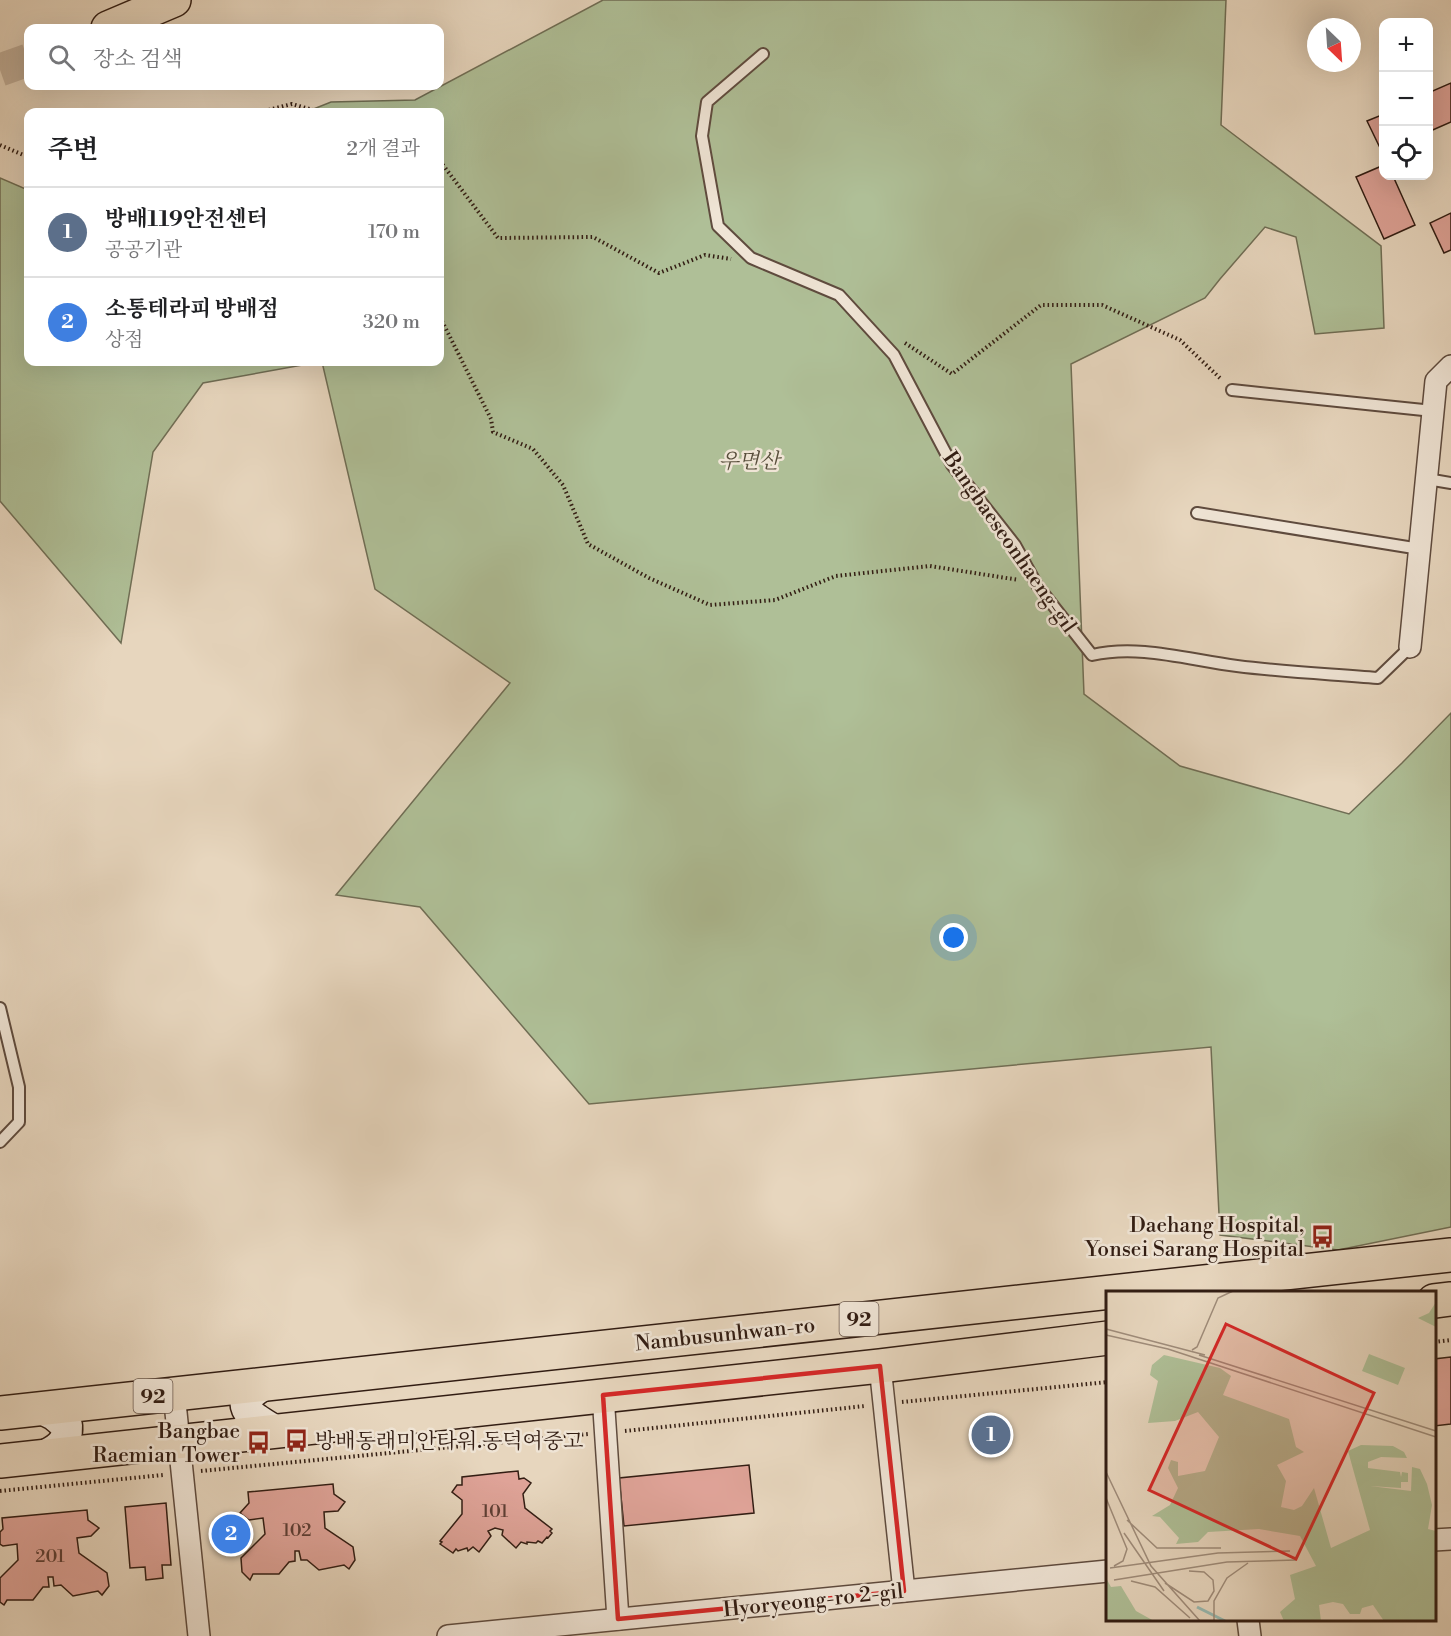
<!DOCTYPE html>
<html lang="ko">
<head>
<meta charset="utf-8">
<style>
	:root { --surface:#fff; --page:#f6f6f6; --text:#202124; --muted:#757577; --line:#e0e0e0; --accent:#d93025 }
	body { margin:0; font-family:"Libre Bodoni","Noto Serif KR",serif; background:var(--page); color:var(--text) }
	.controls { position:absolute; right:18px; top:18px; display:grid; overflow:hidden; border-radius:12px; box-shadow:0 6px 24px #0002 }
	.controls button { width:54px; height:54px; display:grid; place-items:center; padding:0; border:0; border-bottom:2px solid var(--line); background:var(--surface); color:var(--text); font:30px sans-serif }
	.compass { position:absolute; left:1307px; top:18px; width:54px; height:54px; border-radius:50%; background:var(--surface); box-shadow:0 6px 24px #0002; rotate:155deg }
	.you { position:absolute; left:954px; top:938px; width:21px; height:21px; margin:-15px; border:4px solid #fff; border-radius:50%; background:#1a73e8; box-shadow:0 0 0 9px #1a73e833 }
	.badge { display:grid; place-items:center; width:39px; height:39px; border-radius:50%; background:var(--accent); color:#fff; font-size:20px; font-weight:700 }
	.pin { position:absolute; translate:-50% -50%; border:3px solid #fff; box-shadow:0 2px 6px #0006 }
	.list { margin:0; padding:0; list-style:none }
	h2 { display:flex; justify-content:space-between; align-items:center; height:78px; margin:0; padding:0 24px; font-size:26px }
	h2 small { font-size:20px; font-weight:400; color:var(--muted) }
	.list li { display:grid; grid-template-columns:39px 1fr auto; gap:18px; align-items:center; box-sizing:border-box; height:90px; padding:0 24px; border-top:2px solid var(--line) }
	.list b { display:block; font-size:22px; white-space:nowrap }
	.list p { margin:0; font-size:20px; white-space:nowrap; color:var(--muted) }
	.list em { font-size:20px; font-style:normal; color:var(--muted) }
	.icon { flex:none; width:33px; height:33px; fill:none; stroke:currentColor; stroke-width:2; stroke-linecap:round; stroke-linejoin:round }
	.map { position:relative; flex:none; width:1451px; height:1636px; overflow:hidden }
	.search { position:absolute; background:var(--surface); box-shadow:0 6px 24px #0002; left:24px; top:24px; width:420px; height:66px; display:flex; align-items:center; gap:15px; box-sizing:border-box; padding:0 21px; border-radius:12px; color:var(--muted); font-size:22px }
	.panel { position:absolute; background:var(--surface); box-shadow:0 6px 24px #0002; left:24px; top:108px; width:420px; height:258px; border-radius:12px }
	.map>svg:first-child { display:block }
	.green { fill:#afbf97; stroke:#706e55; stroke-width:1.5 }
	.building { fill:#dfa398; stroke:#321d13; stroke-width:1.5 }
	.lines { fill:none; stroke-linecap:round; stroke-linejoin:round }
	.trunk-tunnel { stroke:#c3b19c; stroke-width:33; stroke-dasharray:33 16; stroke-linecap:butt }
	.service-casing { stroke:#5f4b3e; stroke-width:14 }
	.minor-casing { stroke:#5f4b3e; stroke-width:24 }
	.secondary-casing { stroke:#321d13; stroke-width:33 }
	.primary-casing { stroke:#321d13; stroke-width:36 }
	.trunk-casing { stroke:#321d13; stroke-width:36 }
	.path { stroke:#321d13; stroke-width:4; stroke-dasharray:1.5 3; stroke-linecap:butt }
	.service { stroke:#efe4d5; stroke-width:10 }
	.minor { stroke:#efe4d5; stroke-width:21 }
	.secondary { stroke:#efe4d5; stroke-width:30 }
	.primary { stroke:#e7d6be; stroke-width:33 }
	.trunk { stroke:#e7d6be; stroke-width:33 }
	.marked { fill:none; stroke:#d62828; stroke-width:4.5; stroke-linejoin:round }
	.labels { text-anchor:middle; stroke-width:5; stroke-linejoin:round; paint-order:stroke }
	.number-label { font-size:18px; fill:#5d3e34 }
	.shield { fill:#efe4d5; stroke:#6b594d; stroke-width:1.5 }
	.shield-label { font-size:20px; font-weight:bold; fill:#321d13 }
	.park-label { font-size:21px; font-style:italic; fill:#584e3b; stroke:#efe4d5 }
	.street-label { font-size:21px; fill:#321d13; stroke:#efe4d5 }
	.poi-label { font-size:21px; fill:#321d13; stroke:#efe4d5; text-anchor:end }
	.inset-river { fill:none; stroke:#97b9b1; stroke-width:3 }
	.inset-road { fill:none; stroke:#9f8c7a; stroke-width:1.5 }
	.view { fill:#d62828; fill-opacity:0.15; stroke:#d62828; stroke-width:3 }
	.inset-edge { fill:none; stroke:#321d13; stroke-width:3 }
</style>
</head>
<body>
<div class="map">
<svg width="1451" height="1636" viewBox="0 0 1451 1636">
	<rect width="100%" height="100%" fill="#e7d6be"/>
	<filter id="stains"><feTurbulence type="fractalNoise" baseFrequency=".00333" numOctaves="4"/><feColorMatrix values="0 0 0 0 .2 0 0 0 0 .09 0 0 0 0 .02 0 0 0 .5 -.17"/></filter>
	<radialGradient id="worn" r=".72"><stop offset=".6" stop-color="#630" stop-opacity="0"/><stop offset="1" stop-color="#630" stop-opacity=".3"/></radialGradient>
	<!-- green -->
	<g class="green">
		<path d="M603,0H1226L1221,125L1381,246L1384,328L1315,334L1296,237L1265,227L1220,279L1205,298L1071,364L1084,694L1180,766L1349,814L1402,763L1451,713V1227L1338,1250L1220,1235L1211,1047L589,1104L420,907L336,895L510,683L375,589L322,362H440V112H306L331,102L415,100Z"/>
		<path d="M0,178L28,190V362H319L203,383L153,452L121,643L0,501Z"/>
	</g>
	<!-- building -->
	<g class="building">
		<path d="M1451,83V122L1428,132V93Z"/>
		<path d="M1384,114V153L1383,154L1367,121Z"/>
		<path d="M1384,165V176H1393L1415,225L1384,239L1356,177Z"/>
		<path d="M1451,213V250L1444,253L1430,223Z"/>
		<path d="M1451,1357V1424L1434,1426V1359Z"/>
		<path d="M749,1465L754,1513L624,1526L619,1478Z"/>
		<path d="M518,1471L519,1479L524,1478L531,1483L523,1494L525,1508L552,1529L550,1531L552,1533L548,1538L547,1537L542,1543L538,1541L536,1543L527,1542V1544L521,1542L516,1548L502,1535L503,1530L495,1528L488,1531L491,1536L479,1552L473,1547L468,1551L467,1548L458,1551L456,1549L453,1553L440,1544L442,1542L440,1541L462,1514V1500L452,1492L457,1485H462V1477Z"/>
		<path d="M333,1484L334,1494L345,1502L338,1511L324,1512L325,1528L353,1547L355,1560L349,1569L344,1565L319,1570L307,1560H301L299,1551H295V1561L289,1562L279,1574H253L250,1580L242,1572L241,1558L265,1534L263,1518L249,1520L240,1513L249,1503L248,1492Z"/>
		<path d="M166,1503L171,1565H162L163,1578L146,1580L145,1567L130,1568L125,1507Z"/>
		<path d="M87,1510L88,1520L99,1528L91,1536L77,1538L79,1553L107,1573L109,1586L102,1595L98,1591L73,1596L61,1585L54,1586L53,1577H48L49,1587H43L33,1600H7L4,1605L0,1602V1578L18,1560L17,1544L3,1546L0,1544V1532L3,1529L2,1518Z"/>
	</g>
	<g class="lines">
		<!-- trunk-tunnel -->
		<path class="trunk-tunnel" d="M0,70L28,60"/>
		<defs>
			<g id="service">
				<path d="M763,54L707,102L702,136L718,226L751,258L839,295L894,355L952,465L1015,545L1037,585L1092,655C1139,644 1189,660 1237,666C1284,672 1331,674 1378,678L1410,647"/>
				<path d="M1232,390L1433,411"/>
				<path d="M1427,479L1451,483"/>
				<path d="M1197,513L1420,549"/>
				<path d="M0,1008L19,1087V1122L0,1142"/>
			</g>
			<g id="minor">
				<path d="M1410,647L1436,381L1451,366"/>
				<path d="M880,1366L904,1591"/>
				<path d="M174,1393L199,1636"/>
				<path d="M603,1395L618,1619"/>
				<path d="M1434,1540L1451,1539"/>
				<path d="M1248,1620L1250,1636"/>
				<path d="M448,1636L1108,1571"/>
			</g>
			<g id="secondary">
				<path d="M266,1384C230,1403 248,1415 274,1430"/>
				<path d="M40,1408L54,1415L67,1426C68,1443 57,1450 43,1456"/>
			</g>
			<g id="primary">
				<path d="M1434,1301L1451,1299"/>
				<path d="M0,1413L1451,1255"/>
				<path d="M0,1461L880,1366L1108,1338"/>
			</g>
			<path id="trunk" d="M108,28L174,0"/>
		</defs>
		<!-- service casing -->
		<use href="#service" class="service-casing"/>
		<!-- minor casing -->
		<use href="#minor" class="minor-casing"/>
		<!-- secondary casing -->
		<use href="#secondary" class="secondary-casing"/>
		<!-- primary casing -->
		<use href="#primary" class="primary-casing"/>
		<!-- trunk casing -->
		<use href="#trunk" class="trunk-casing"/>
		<!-- path -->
		<g class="path">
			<path d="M260,112L292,104L320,112"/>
			<path d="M0,145L28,157"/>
			<path d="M440,161L498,238L593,237L659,273L705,255L731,259"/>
			<path d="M440,317L491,419L493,432L533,449L563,485L588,544L649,578L710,605L775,600L836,576L930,566L1019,580"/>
			<path d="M905,343L952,374L1041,305H1102L1180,340L1222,380"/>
			<path d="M1434,1342L1451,1340"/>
			<path d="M902,1402L1108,1382"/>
			<path d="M625,1431L865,1406"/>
			<path d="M201,1471L588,1434"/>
			<path d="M0,1491L163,1475"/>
		</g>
		<!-- service -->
		<use href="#service" class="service"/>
		<!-- minor -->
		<use href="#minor" class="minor"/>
		<!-- secondary -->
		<use href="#secondary" class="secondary"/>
		<!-- primary -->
		<use href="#primary" class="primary"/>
		<!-- trunk -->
		<use href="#trunk" class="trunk"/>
	</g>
	<!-- marked area -->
	<path class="marked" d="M880,1366L904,1591L618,1619L603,1395Z"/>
	<!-- icons -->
	<defs>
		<symbol id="bus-bare" viewBox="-9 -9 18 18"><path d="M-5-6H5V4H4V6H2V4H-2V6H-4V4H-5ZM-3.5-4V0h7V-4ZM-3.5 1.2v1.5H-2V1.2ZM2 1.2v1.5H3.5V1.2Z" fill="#8f2418" stroke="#efe4d5" stroke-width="2.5" paint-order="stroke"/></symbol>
	</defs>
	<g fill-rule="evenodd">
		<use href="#bus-bare" x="1306" y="1220" width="33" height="33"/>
		<use href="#bus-bare" x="280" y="1424" width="33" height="33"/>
		<use href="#bus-bare" x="242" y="1426" width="33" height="33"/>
	</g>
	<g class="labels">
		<!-- number labels -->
		<g class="number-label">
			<text x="495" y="1517">101</text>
			<text x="297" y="1536">102</text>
			<text x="50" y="1562">201</text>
		</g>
		<!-- shield labels -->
		<g class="shield">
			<rect x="839.5" y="1302" width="39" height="34" rx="4.5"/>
			<rect x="133.5" y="1379" width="39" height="34" rx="4.5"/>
		</g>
		<g class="shield-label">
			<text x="859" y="1326">92</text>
			<text x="153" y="1403">92</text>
		</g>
		<!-- park labels -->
		<g class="park-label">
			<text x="749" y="468">우면산</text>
		</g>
		<!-- street labels -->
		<g class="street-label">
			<text transform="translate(1010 542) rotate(55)" y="7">Bangbaeseonhaeng-gil</text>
			<text transform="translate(725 1334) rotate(-6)" y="7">Nambusunhwan-ro</text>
			<text transform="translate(813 1600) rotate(-6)" y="7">Hyoryeong-ro 2-gil</text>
		</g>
		<!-- poi labels -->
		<g class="poi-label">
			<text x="1304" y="1232">Daehang Hospital,<tspan x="1304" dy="24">Yonsei Sarang Hospital</tspan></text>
			<text x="240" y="1438">Bangbae<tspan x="240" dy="24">Raemian Tower</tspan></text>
			<text x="315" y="1448" text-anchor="start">방배동래미안타워.동덕여중고</text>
		</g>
	</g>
	<!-- overview -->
	<g transform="translate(1106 1291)">
		<rect width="330" height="330" fill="#e7d6be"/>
		<path d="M330,11V36L312,27L323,22ZM263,63L299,77L292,94L256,80ZM58,64L114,77L125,85L117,104L183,128L190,156L198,161L171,174L180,190L175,216L188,219L196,215L208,197L225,257L264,239L242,160L255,154L287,155L298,161L301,167L275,166L262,171V177L294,181L295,186L296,181L302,182V191H295V197L264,195L305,200L306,176L314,178L321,193L326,214L322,238L330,240V330H278L267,314L256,317L254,323H244L237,313L227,311L213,314L215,330H178L174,321L189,308L184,284L210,275L194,245L153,238L102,241L92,251L70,253L73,247L54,226L46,225L64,214L72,197L62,177L65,169L72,171V185L99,180L113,146L92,121L69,130L42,132L52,90L44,84L46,74ZM0,287L5,296L15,295L30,320L48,330H0Z" fill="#afbf97"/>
		<path class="inset-river" d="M91,316L119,330"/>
		<path class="inset-road" d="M0,38L99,64M0,44L62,58L330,146M86,59L91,56L112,7L127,0M93,64L330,140M0,181L45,275L94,330M0,207L21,258L17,270L8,275M21,229L51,257H115M18,242L58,300M4,277L112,262L184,260M8,289L121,271L190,269M25,290L49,296L84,327M59,292L88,311L102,310L108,300L107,289L98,281L83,280M108,330V310L121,287L142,272"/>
		<path class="view" d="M120,33L268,102L190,268L43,199Z"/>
		<rect width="330" height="330" class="inset-edge"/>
	</g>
	<rect width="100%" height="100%" filter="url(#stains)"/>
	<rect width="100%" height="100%" fill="url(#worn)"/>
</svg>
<div class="controls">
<button>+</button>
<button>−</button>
<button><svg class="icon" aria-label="locate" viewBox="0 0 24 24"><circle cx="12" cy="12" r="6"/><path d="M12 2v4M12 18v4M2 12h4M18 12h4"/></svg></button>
</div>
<svg class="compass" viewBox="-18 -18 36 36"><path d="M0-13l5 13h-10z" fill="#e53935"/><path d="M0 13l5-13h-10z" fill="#757577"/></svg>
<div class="you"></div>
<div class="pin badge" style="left:991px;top:1435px;background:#5c6f8a">1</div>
<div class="pin badge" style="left:231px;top:1534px;background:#3f7fe0">2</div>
<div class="search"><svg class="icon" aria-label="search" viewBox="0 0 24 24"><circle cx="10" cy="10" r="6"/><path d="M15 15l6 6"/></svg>장소 검색</div>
<section class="panel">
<h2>주변<small>2개 결과</small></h2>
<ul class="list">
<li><span class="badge" style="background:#5c6f8a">1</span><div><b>방배119안전센터</b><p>공공기관</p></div><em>170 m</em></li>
<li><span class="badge" style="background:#3f7fe0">2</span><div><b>소통테라피 방배점</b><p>상점</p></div><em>320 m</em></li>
</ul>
</section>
</div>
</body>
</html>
